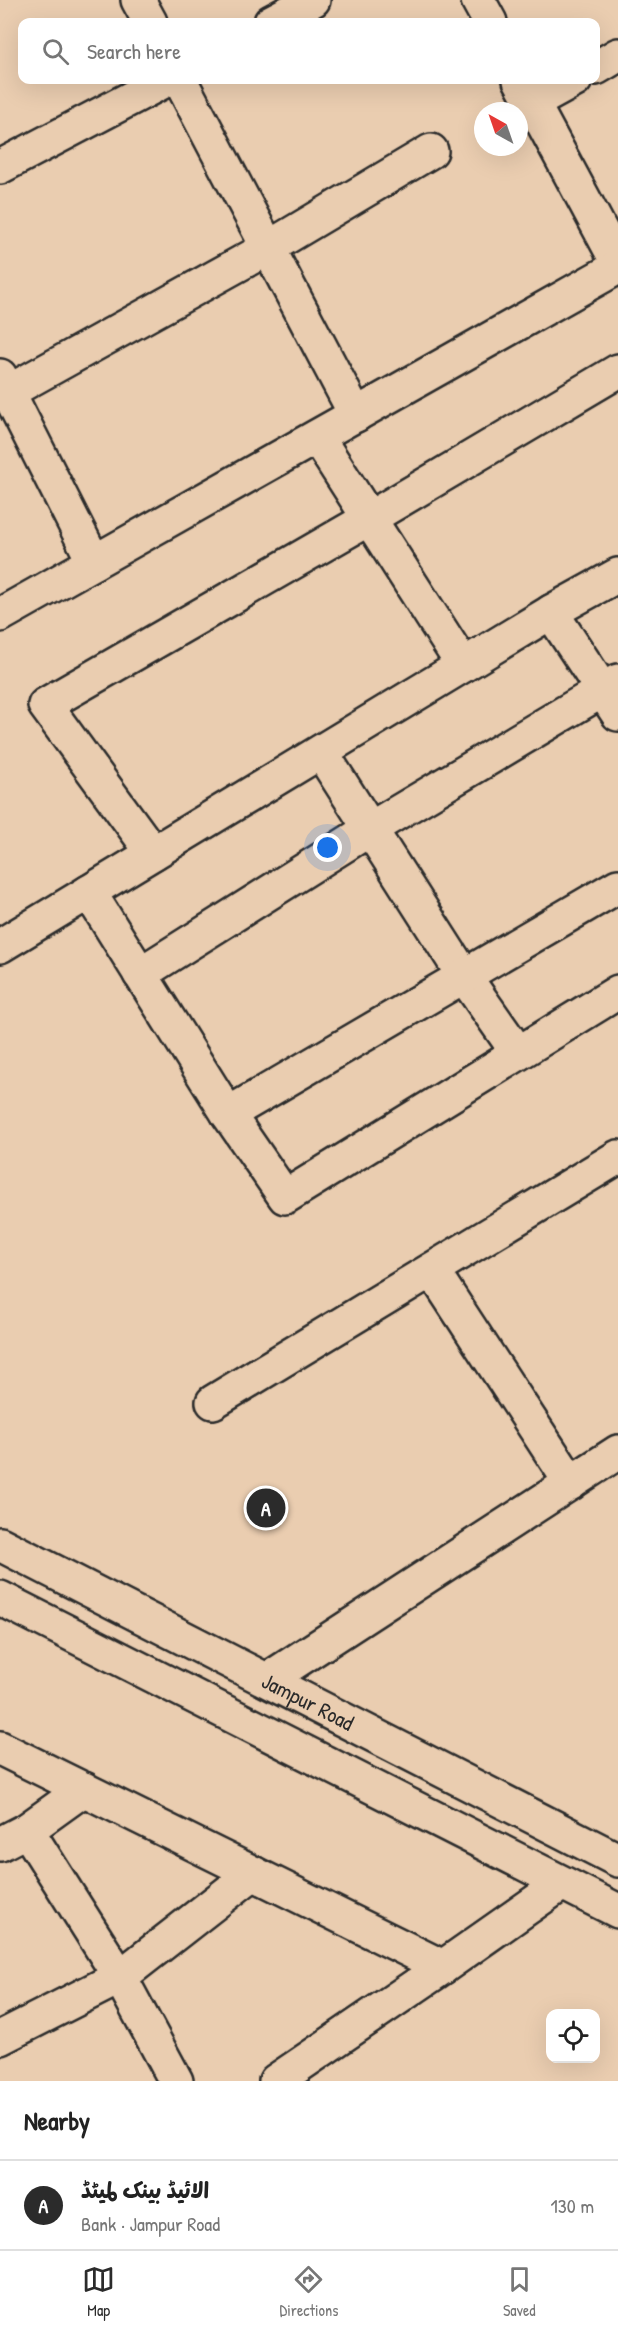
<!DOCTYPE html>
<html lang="en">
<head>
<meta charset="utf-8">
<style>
	:root { --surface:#fff; --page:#f2f2f2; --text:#222; --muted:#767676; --line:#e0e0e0; --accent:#2b2b2b }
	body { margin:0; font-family:"Patrick Hand","Playpen Sans Arabic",sans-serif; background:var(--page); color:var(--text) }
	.controls { position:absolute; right:18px; bottom:18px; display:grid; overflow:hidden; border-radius:12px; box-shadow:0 6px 24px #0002 }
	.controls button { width:54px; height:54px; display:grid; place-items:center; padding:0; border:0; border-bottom:2px solid var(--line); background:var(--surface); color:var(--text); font:30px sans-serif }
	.compass { position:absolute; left:474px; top:102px; width:54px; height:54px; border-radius:50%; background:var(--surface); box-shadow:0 6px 24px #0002; rotate:320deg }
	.you { position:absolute; left:328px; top:848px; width:21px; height:21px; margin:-15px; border:4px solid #fff; border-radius:50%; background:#1a73e8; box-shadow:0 0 0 9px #1a73e833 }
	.badge { display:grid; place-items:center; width:39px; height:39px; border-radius:50%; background:var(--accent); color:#fff; font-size:20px; font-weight:700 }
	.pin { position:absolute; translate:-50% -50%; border:3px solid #fff; box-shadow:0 2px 6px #0006 }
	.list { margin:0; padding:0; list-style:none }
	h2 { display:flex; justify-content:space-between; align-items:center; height:78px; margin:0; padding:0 24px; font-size:26px }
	h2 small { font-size:20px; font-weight:400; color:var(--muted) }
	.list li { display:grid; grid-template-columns:39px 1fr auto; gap:18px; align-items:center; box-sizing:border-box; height:90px; padding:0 24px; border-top:2px solid var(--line) }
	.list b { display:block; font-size:22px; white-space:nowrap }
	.list p { margin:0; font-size:20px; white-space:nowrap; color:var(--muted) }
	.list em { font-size:20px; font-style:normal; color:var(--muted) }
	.icon { flex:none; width:33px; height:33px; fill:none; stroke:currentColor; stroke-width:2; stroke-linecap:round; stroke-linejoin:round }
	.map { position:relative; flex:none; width:618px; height:2081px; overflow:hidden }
	.search { position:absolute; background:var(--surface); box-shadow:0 6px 24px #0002; left:18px; right:18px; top:18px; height:66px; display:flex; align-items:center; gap:15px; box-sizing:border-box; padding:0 21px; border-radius:12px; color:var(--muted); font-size:22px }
	.sheet { height:168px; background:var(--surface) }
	nav { display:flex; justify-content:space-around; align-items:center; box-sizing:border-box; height:84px; border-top:2px solid var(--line); background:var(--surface); font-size:16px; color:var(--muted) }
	nav a { display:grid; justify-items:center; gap:3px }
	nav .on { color:var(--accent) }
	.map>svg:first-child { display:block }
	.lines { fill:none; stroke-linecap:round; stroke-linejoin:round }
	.minor-casing { stroke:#2b2b2b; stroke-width:38 }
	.secondary-casing { stroke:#2b2b2b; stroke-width:38 }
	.minor { stroke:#eacdb0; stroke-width:33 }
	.secondary { stroke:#eacdb0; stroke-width:33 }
	.labels { text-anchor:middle; stroke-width:4.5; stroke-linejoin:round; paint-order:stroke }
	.street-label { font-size:22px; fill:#2b2b2b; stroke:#eacdb0 }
</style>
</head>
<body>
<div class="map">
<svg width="618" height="2081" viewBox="0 0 618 2081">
	<rect width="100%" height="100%" fill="#eacdb0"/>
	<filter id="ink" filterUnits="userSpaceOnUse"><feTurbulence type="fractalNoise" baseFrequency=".0167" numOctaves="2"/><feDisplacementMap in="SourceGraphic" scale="12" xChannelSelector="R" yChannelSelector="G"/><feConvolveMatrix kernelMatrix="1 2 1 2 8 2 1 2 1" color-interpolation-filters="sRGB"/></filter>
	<g filter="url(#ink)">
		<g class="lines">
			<defs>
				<g id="minor">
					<path d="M138,0L150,22"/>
					<path d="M478,0L490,22"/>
					<path d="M271,22L313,0"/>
					<path d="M596,68L618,55"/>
					<path d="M180,80L356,415"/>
					<path d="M520,80L618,263"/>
					<path d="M533,103L575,80"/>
					<path d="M0,167L166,80"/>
					<path d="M0,376L94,562"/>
					<path d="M8,392L268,248L431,151"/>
					<path d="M317,437L463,665"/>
					<path d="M551,612L618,714"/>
					<path d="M0,615L618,267"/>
					<path d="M321,752L464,976L518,1053"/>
					<path d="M153,853L45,705L368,519L618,371"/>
					<path d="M89,892L228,1114L285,1197L618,992"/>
					<path d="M0,946L551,612L618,575"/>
					<path d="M140,974L370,829L618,681"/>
					<path d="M228,1114L618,886"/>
					<path d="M432,1270L571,1483"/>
					<path d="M213,1402L618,1157"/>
					<path d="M267,1680L618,1452"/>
					<path d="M0,1748L443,1967"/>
					<path d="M27,1830L120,1977L176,2081"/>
					<path d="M0,1844L27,1830L84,1789"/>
					<path d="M0,2038L120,1977L253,1873"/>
					<path d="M276,2081L443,1967L561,1884"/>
				</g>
				<g id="secondary">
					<path id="s1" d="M0,1544L618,1860"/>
					<path d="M0,1598L618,1911"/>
				</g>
			</defs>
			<!-- minor casing -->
			<use href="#minor" class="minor-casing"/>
			<!-- secondary casing -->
			<use href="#secondary" class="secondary-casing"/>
			<!-- minor -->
			<use href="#minor" class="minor"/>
			<!-- secondary -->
			<use href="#secondary" class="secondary"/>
		</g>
	</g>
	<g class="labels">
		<!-- street labels -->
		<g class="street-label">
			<text dy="8" stroke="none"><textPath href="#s1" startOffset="346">Jampur Road</textPath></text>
		</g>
	</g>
</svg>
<div class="controls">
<button><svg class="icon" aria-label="locate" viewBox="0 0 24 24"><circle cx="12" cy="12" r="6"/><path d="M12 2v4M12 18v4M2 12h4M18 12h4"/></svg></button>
</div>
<svg class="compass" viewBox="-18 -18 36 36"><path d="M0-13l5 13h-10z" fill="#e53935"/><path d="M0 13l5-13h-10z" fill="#767676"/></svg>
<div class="you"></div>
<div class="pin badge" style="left:266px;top:1508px">A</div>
<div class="search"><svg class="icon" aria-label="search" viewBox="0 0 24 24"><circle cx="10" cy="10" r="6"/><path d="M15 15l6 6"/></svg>Search here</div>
</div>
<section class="sheet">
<h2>Nearby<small></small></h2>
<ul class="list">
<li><span class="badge">A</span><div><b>الائیڈ بینک لمیٹڈ</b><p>Bank · Jampur Road</p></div><em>130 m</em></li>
</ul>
</section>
<nav>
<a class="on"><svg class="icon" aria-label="map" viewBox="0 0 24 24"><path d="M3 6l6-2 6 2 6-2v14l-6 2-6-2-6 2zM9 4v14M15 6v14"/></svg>Map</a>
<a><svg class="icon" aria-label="directions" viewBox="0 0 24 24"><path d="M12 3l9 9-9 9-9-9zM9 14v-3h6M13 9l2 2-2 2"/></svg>Directions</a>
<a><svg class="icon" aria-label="saved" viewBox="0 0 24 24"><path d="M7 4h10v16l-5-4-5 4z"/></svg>Saved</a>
</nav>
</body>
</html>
